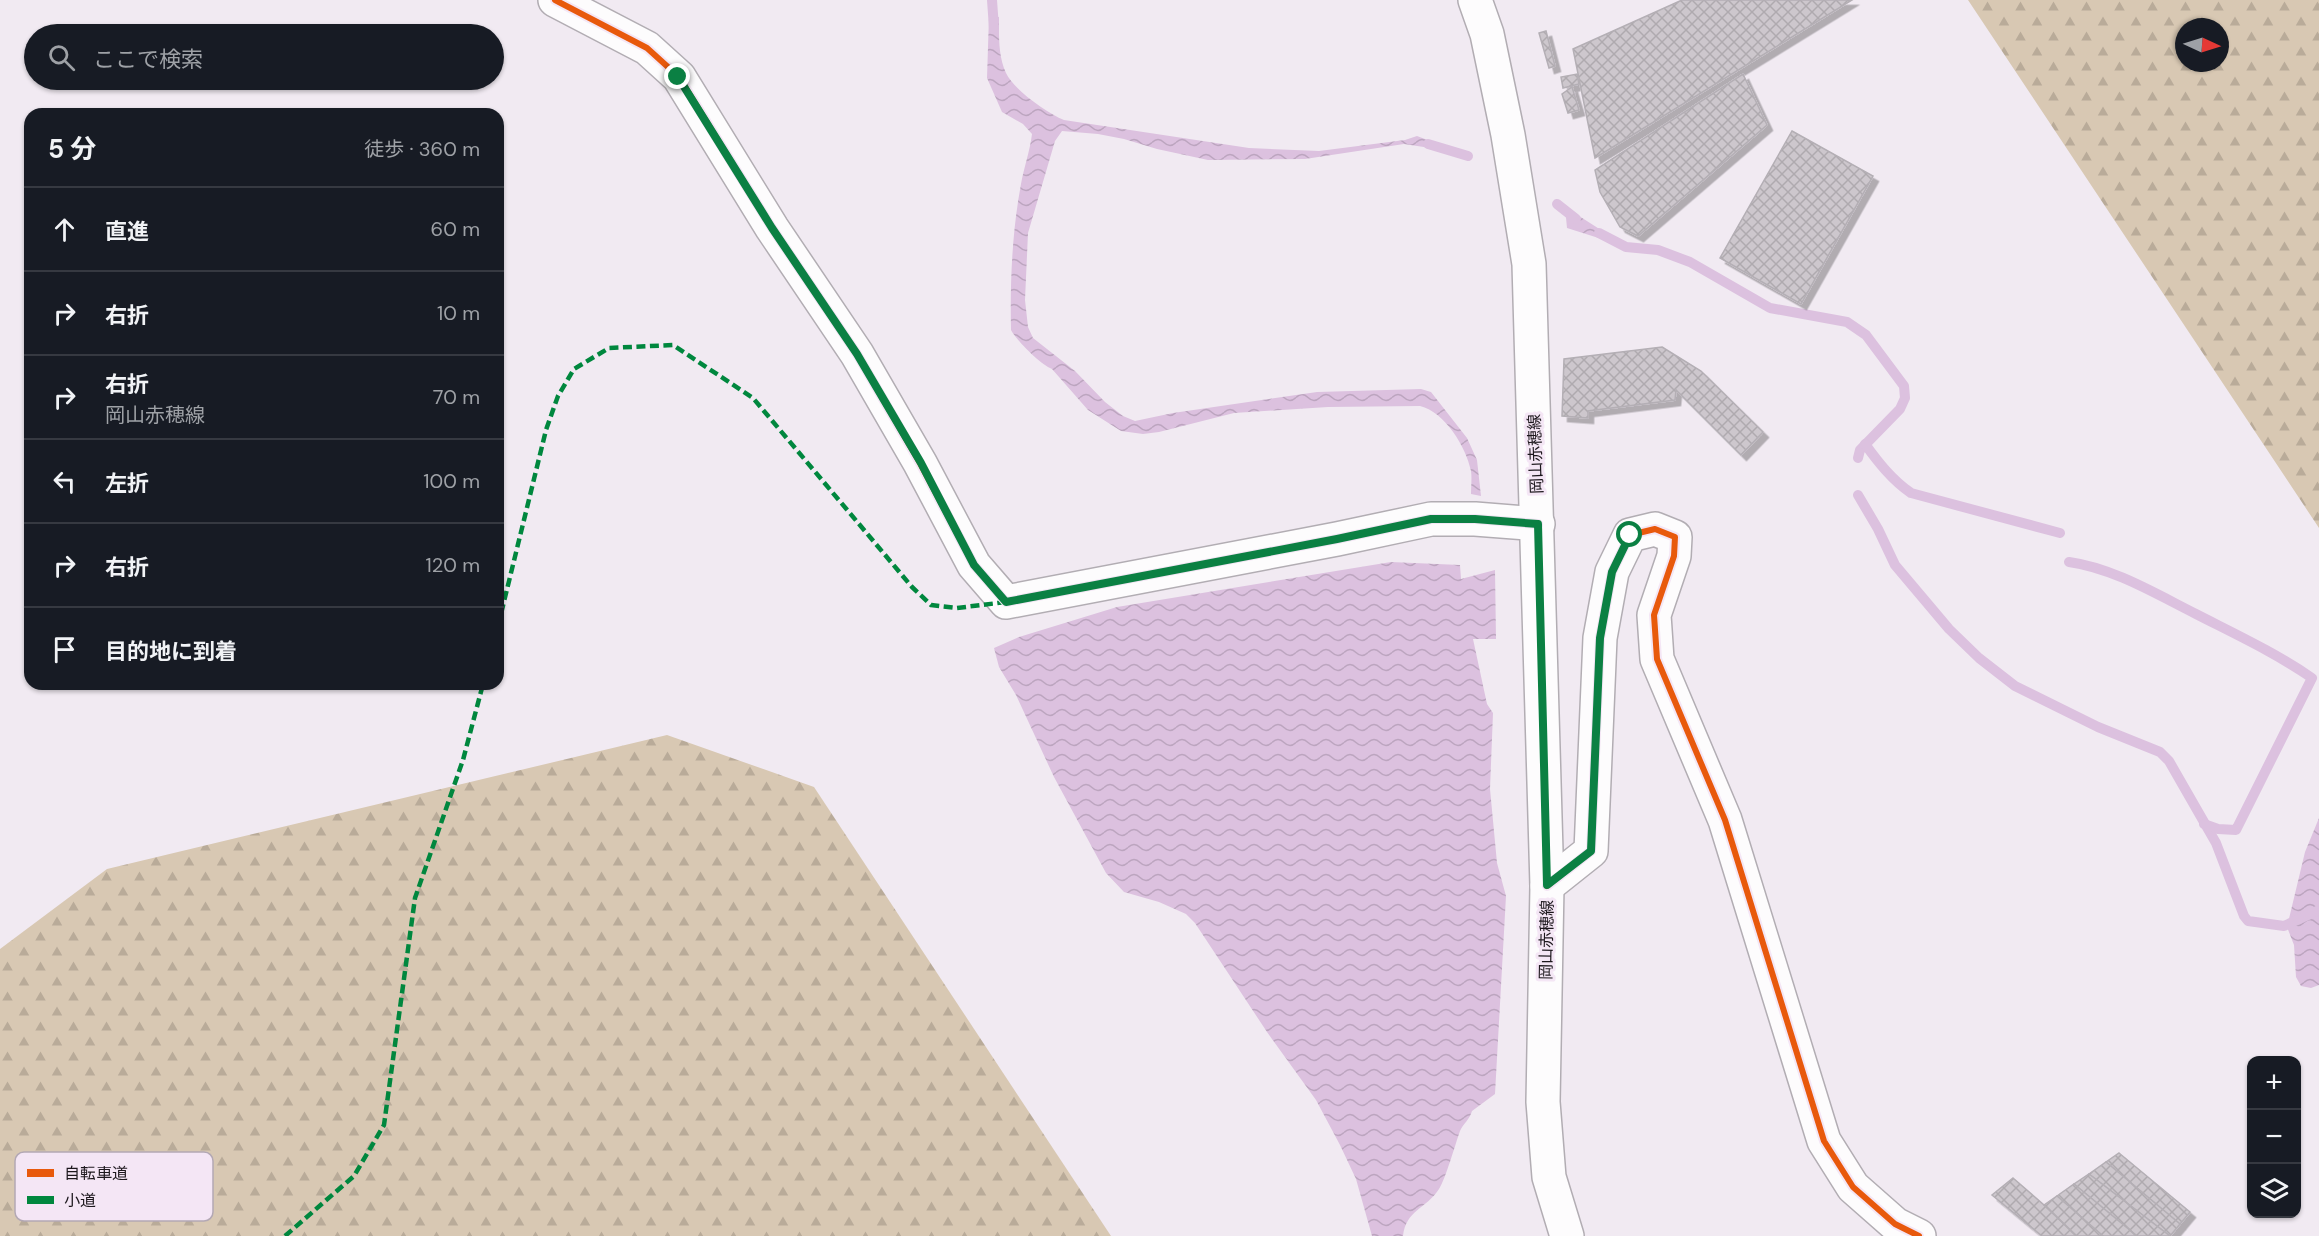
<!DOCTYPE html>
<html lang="ja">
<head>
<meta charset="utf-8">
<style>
	:root { --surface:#171b24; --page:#20242c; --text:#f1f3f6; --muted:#9ea1a6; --line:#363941 }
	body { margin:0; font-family:"DM Sans","Noto Sans JP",sans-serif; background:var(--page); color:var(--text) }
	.controls { position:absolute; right:18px; bottom:18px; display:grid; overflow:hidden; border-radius:12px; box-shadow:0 2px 4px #0004 }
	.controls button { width:54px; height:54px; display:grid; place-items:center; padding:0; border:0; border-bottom:2px solid var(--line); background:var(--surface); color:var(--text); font:30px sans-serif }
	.compass { position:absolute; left:2175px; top:18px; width:54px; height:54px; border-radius:50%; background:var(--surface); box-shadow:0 2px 4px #0004; rotate:94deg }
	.stop { position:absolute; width:18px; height:18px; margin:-14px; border:4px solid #0b8043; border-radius:50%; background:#fff }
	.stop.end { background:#0b8043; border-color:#fff; box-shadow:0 2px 6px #0008 }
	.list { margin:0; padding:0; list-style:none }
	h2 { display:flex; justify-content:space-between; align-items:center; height:78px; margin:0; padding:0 24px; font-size:26px }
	h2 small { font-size:20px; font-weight:400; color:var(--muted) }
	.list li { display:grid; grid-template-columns:39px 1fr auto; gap:18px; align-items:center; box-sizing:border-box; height:84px; padding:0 24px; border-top:2px solid var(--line) }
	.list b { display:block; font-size:22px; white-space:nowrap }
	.list p { margin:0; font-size:20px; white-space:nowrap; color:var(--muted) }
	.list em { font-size:20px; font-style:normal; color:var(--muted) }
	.icon { flex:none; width:33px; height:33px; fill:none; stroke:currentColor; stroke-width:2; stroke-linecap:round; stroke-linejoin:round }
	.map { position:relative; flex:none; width:2319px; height:1236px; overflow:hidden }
	.search { position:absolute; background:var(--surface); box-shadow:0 2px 4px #0004; left:24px; top:24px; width:480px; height:66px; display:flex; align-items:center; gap:15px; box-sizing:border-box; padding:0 21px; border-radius:33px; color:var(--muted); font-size:22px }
	.panel { position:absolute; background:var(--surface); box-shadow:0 2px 4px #0004; left:24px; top:108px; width:480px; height:582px; border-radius:18px }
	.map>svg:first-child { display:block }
	.forest { fill:url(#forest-firs); fill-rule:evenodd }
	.water { fill:url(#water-waves) }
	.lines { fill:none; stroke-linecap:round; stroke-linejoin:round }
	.stream { stroke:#dcc1df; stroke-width:10 }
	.building { fill:url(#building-cross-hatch); stroke:#b4afb5; stroke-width:1.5; filter:url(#shadow) }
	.minor-casing { stroke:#b2adb3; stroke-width:36 }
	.primary-casing { stroke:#b2adb3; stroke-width:36 }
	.minor { stroke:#fdfcfd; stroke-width:33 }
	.primary { stroke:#fdfcfd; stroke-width:33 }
	.quiet { stroke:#00873e; stroke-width:4.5; stroke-dasharray:9 4.5; stroke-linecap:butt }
	.cycleway-casing { stroke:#f4e6f5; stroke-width:10 }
	.cycleway { stroke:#e8590c; stroke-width:6 }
	.route { stroke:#0b8043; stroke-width:8 }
	.labels { text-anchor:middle; stroke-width:6; stroke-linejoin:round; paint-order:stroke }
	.street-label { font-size:16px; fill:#1c171c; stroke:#f4e6f5 }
	.key { fill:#f4e6f5; stroke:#b3a8b4; stroke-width:1.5 }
	.key-label { font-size:16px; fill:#1c171c }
</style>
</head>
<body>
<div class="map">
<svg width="2319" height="1236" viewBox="0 0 2319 1236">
	<defs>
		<pattern id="forest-firs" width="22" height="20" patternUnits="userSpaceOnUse" patternTransform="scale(1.5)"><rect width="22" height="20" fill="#d8c8b3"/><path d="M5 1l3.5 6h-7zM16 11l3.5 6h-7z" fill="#b9ab99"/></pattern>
		<pattern id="water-waves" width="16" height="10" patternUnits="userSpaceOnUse" patternTransform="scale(1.5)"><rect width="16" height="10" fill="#dcc1df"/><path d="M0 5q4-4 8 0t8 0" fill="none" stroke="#bca5bf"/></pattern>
		<pattern id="building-cross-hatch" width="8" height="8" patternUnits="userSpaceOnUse" patternTransform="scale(1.5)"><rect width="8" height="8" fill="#cdc7cd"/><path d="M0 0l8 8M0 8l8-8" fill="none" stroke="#afaaaf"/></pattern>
		<filter id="shadow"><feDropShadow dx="5.5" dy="5.5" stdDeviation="0" flood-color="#0004"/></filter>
	</defs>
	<rect width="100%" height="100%" fill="#f1eaf2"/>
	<!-- forest -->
	<g class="forest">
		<path d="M1968,0H2319V528ZM2184,27H2220V63H2184Z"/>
		<path d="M667,735L814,787L1111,1236H0V949L107,869Z"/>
	</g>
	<!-- water -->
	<g class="water">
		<path d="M989,16L999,17C999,36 998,55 1006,73C1014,90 1047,113 1064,120L1249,148L1319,151L1405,140L1417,136L1438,144L1441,147L1437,149L1404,144L1305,159L1208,160L1157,149L1124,139L1098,134L1062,131L1055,141L1028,233L1025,300L1028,327L1033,338L1075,371L1105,402L1123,416L1135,421L1173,413L1317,392L1421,389L1431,392L1467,438L1477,460L1481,496L1471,494C1471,487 1472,478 1471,471C1466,447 1445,412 1420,406L1328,407L1234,413L1159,432L1143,434L1121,431L1088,410L1052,369C1040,364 1017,341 1011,330C1010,282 1012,232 1021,184C1024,167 1030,151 1032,134L1023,124L1002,112L987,78Z"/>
		<path d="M1565,207L1615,239L1608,241L1567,228Z"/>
		<path d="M1391,562L1460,565L1461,579L1495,570L1496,639H1473L1487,704L1493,713L1490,789L1497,863L1506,896L1495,1094L1472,1111C1470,1119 1463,1124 1460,1131C1455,1145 1446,1178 1439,1189C1426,1209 1406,1210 1403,1236H1372L1356,1179L1340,1145L1316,1100L1267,1032L1195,923L1186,914L1159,902L1124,892L1106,873L1054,777L1016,695L999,667L994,648L1019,637L1117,607Z"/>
		<path d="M2319,818V985L2311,988L2301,986L2296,977L2294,945L2287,927L2305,852Z"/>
	</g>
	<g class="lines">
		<!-- stream -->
		<g class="stream">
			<path d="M992,0L994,28"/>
			<path d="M1428,144L1468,156"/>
			<path d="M1557,204L1576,219"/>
			<path d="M1599,233L1626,247L1658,250L1690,262L1770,308L1847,322L1866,335L1904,386L1905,398L1900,409L1860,450L1858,458"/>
			<path d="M1865,444C1878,462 1892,480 1911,493L2060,533"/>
			<path d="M1858,495L1878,529L1895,565L1949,629L1979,658L2015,686L2098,727L2160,752L2169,761L2216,843L2244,916L2248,921L2284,926L2319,910"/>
			<path d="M2069,562C2113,568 2156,594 2196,614C2235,634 2276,653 2312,678L2236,830L2218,829L2204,824"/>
		</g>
	</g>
	<!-- building -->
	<g class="building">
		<path d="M1682,0H1852L1595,158L1573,49Z"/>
		<path d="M1546,31L1555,66L1549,68L1539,33Z"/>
		<path d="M1577,74L1579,84L1563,88L1561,77Z"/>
		<path d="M1743,74L1767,125L1638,236L1620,227L1600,192L1595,170Z"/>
		<path d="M1572,87L1579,110L1568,113L1562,94Z"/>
		<path d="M1792,131L1873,176L1801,304L1720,258Z"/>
		<path d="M1662,347L1701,371L1763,432L1741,455L1676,390L1675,400L1588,411V418L1562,416L1564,359Z"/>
		<path d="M2119,1153L2190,1212L2180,1224L2106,1162Z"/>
		<path d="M2106,1162L2180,1224L2170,1236L2089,1174Z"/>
		<path d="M2089,1174L2170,1236H2137L2074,1184Z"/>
		<path d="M2013,1178L2044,1205L2077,1236H2042L1992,1195Z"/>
		<path d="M2074,1184L2137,1236H2103L2057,1196Z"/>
		<path d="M2057,1196L2103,1236H2077L2044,1205Z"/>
	</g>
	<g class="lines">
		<defs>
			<g id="minor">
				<path d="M555,0L647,48L679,77L772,228L857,354L920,463L974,565L1006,602L1337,539L1431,519H1475L1538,524"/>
				<path d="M1547,886L1591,851L1600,638L1612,572L1630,535L1655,529L1675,537L1674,556L1654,615L1657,659L1725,820L1824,1141L1853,1187L1895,1224L1919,1236"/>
			</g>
			<path id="primary" d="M1475,0L1487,34L1508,135L1529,264L1547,886L1543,1102L1549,1177L1567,1236"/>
		</defs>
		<!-- minor casing -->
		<use href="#minor" class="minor-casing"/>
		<!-- primary casing -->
		<use href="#primary" class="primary-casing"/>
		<!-- minor -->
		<use href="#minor" class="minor"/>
		<!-- primary -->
		<use href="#primary" class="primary"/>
		<!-- quiet -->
		<g class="quiet">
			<path d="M498,626L546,430L558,396L574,369L609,348L673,345L753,398L912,587L931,605L957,608L1006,602"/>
			<path d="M285,1236L354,1176L384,1125L415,898L463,760L483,684"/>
		</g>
		<defs>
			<g id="cycleway">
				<path d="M555,0L647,48L679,77L772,228L857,354L920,463L974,565L1006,602L1337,539L1431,519H1475L1538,524"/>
				<path d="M1547,886L1591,851L1600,638L1612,572L1630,535L1655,529L1675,537L1674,556L1654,615L1657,659L1725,820L1824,1141L1853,1187L1895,1224L1919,1236"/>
			</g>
		</defs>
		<!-- cycleway casing -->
		<use href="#cycleway" class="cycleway-casing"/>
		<!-- cycleway -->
		<use href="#cycleway" class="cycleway"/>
	</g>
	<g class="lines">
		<!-- route -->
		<path class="route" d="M678,77L772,228L857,354L921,463L974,565L1006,602L1337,539L1431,519H1475L1538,524L1547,885L1591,851L1600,638L1612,572L1630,535"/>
	</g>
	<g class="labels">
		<!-- street labels -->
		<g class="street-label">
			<text transform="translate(1535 454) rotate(-92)" y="6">岡山赤穂線</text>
			<text transform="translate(1546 940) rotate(-89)" y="6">岡山赤穂線</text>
		</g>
	</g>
	<!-- legend -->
	<rect x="15" y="1152" width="198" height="69" rx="9" class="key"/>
	<rect x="27" y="1169" width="27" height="8" fill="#e8590c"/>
	<rect x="27" y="1196" width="27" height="8" fill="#00873e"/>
	<g class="key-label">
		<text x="64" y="1179">自転車道</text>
		<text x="64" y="1206">小道</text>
	</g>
</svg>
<div class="controls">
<button>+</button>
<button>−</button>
<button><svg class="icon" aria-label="layers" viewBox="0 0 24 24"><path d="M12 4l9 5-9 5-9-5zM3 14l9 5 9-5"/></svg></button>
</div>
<svg class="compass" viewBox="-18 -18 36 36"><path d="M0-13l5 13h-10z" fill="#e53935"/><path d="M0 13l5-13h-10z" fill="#9ea1a6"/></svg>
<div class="stop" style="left:1630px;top:535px"></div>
<div class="stop end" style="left:678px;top:77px"></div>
<div class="search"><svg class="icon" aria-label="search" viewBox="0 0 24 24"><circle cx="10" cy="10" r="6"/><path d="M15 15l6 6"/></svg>ここで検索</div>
<section class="panel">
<h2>5 分<small>徒歩 · 360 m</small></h2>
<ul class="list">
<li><svg class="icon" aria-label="ahead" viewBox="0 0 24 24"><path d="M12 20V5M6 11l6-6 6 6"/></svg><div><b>直進</b></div><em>60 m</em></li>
<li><svg class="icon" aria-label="right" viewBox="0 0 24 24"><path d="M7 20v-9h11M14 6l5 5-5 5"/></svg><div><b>右折</b></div><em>10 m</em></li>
<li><svg class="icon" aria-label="right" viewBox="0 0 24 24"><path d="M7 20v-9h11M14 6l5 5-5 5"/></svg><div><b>右折</b><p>岡山赤穂線</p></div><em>70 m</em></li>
<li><svg class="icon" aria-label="left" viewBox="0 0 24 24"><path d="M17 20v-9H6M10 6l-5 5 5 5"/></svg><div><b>左折</b></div><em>100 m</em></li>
<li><svg class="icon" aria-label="right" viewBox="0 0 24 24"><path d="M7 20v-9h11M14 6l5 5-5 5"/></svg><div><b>右折</b></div><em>120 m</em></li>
<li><svg class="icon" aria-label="arrive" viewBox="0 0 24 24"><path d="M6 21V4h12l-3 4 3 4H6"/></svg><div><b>目的地に到着</b></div></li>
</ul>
</section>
</div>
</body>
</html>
